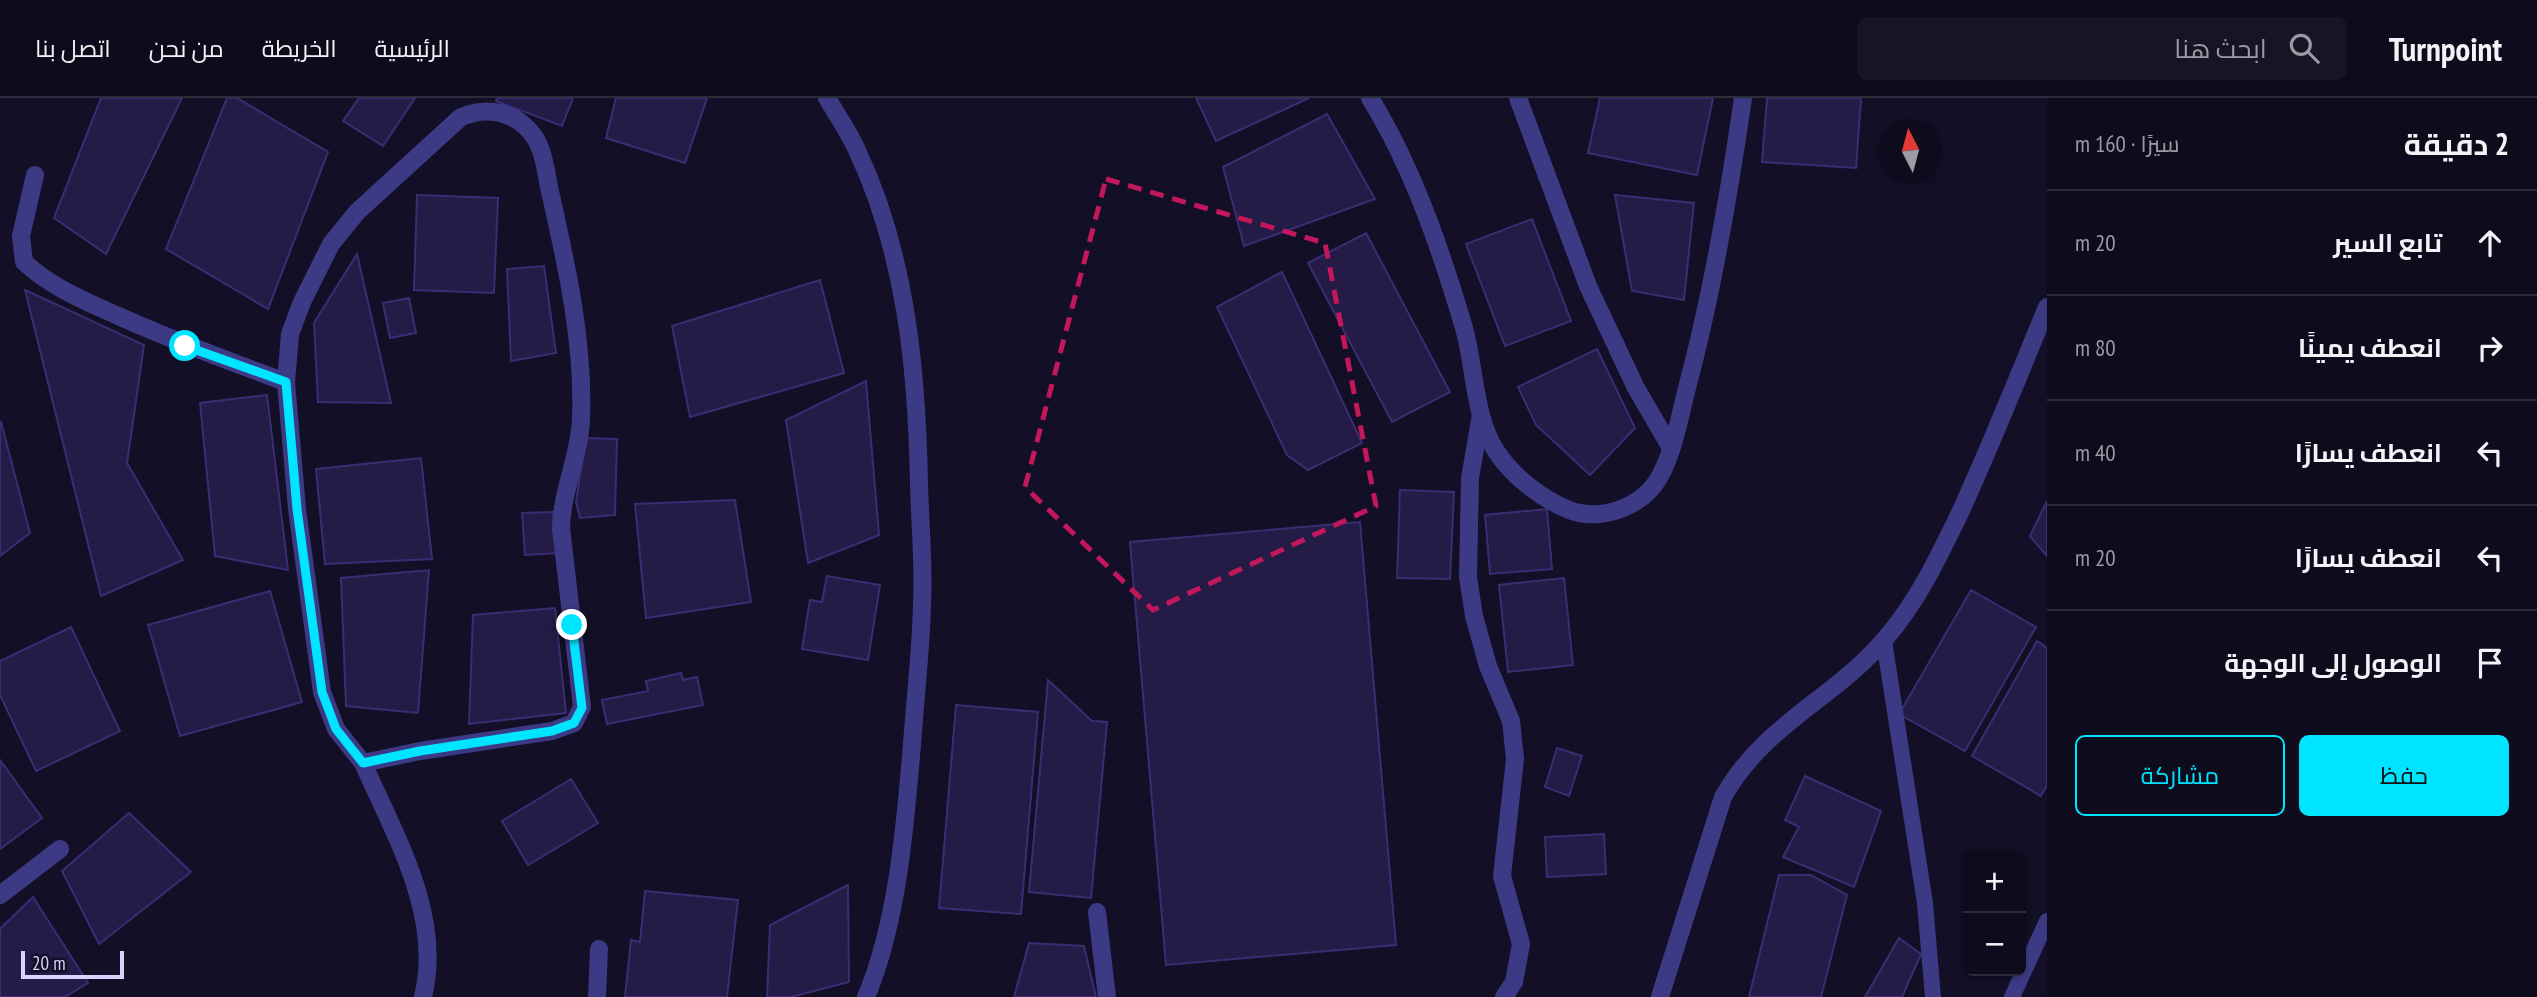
<!DOCTYPE html>
<html lang="ar">
<head>
<meta charset="utf-8">
<style>
	:root { --surface:#0e0b1c; --page:#171425; --text:#f1f3f6; --muted:#9b9ba3; --line:#2e2b3b; --accent:#00e5ff }
	body { margin:0; font-family:"PT Sans Narrow",Cairo,sans-serif; background:var(--page); color:var(--text); direction:rtl }
	.controls { position:absolute; right:21px; bottom:21px; display:grid; overflow:hidden; border-radius:10px; box-shadow:0 2px 5px #0004 }
	.controls button { width:63px; height:63px; display:grid; place-items:center; padding:0; border:0; border-bottom:2px solid var(--line); background:var(--surface); color:var(--text); font:35px sans-serif }
	.compass { position:absolute; left:1879px; top:21px; width:63px; height:63px; border-radius:50%; background:var(--surface); box-shadow:0 2px 5px #0004; rotate:354deg }
	.scale { position:absolute; left:21px; bottom:18px; width:103px; box-sizing:border-box; padding-left:7px; border:4px solid #d9d4ff; border-top:0; font-size:19px; line-height:24px; white-space:nowrap; color:#d9d4ff; -webkit-text-stroke:5px #130f26; paint-order:stroke }
	.stop { position:absolute; width:21px; height:21px; margin:-16px; border:5px solid #00e5ff; border-radius:50%; background:#fff }
	.stop.end { background:#00e5ff; border-color:#fff; box-shadow:0 2px 7px #0008 }
	.list { margin:0; padding:0; list-style:none }
	h2 { display:flex; justify-content:space-between; align-items:center; height:91px; margin:0; padding:0 28px; font-size:30px }
	h2 small { font-size:23px; font-weight:400; color:var(--muted) }
	.list li { display:grid; grid-template-columns:46px 1fr auto; gap:21px; align-items:center; box-sizing:border-box; height:105px; padding:0 28px; border-top:2px solid var(--line) }
	.list b { display:block; font-size:26px; white-space:nowrap }
	.list em { font-size:23px; font-style:normal; color:var(--muted) }
	.actions { display:flex; gap:14px; padding:21px 28px }
	.actions a { flex:1; padding:16px 0; border:2px solid var(--accent); border-radius:10px; text-align:center; font-size:24px; color:var(--accent) }
	.actions .main { background:var(--accent); color:#111 }
	.icon { flex:none; width:38px; height:38px; fill:none; stroke:currentColor; stroke-width:2; stroke-linecap:round; stroke-linejoin:round }
	.map { position:relative; flex:none; width:2047px; height:899px; overflow:hidden; direction:ltr }
	header { display:flex; align-items:center; gap:42px; box-sizing:border-box; height:98px; padding:0 35px; background:var(--surface); border-bottom:2px solid var(--line) }
	header strong { font-size:33px }
	nav { display:flex; gap:38px; margin-inline-start:auto; font-size:24px }
	.search { width:490px; height:63px; background:var(--page); display:flex; align-items:center; gap:18px; box-sizing:border-box; padding:0 24px; border-radius:10px; color:var(--muted); font-size:26px }
	main { display:flex }
	aside { flex:1; background:var(--surface) }
	.map>svg:first-child { display:block }
	.building { fill:#241b47; stroke:#3b2d73; stroke-width:2 }
	.lines { fill:none; stroke-linecap:round; stroke-linejoin:round }
	.lane { stroke:#3d3a85; stroke-width:16 }
	.street { stroke:#3d3a85; stroke-width:18 }
	.route { stroke:#00e5ff; stroke-width:9 }
	.marked { fill:none; stroke:#c2185b; stroke-width:5; stroke-dasharray:14 9; stroke-linejoin:round }
</style>
</head>
<body>
<header>
<strong>Turnpoint</strong>
<div class="search"><svg class="icon" aria-label="search" viewBox="0 0 24 24"><circle cx="10" cy="10" r="6"/><path d="M15 15l6 6"/></svg>ابحث هنا</div>
<nav><a>الرئيسية</a><a>الخريطة</a><a>من نحن</a><a>اتصل بنا</a></nav>
</header>
<main>
<aside>
<h2>2 دقيقة<small>سيرًا · 160 m</small></h2>
<ul class="list">
<li><svg class="icon" aria-label="ahead" viewBox="0 0 24 24"><path d="M12 20V5M6 11l6-6 6 6"/></svg><div><b>تابع السير</b></div><em>20 m</em></li>
<li><svg class="icon" aria-label="right" viewBox="0 0 24 24"><path d="M7 20v-9h11M14 6l5 5-5 5"/></svg><div><b>انعطف يمينًا</b></div><em>80 m</em></li>
<li><svg class="icon" aria-label="left" viewBox="0 0 24 24"><path d="M17 20v-9H6M10 6l-5 5 5 5"/></svg><div><b>انعطف يسارًا</b></div><em>40 m</em></li>
<li><svg class="icon" aria-label="left" viewBox="0 0 24 24"><path d="M17 20v-9H6M10 6l-5 5 5 5"/></svg><div><b>انعطف يسارًا</b></div><em>20 m</em></li>
<li><svg class="icon" aria-label="arrive" viewBox="0 0 24 24"><path d="M6 21V4h12l-3 4 3 4H6"/></svg><div><b>الوصول إلى الوجهة</b></div></li>
</ul>
<div class="actions"><a class="main">حفظ</a><a>مشاركة</a></div>
</aside>
<div class="map">
<svg width="2047" height="899" viewBox="0 0 2047 899">
	<rect width="100%" height="100%" fill="#130f26"/>
	<!-- building -->
	<g class="building">
		<path d="M101,0H182L106,156L54,120Z"/>
		<path d="M227,0H237L328,54L268,211L166,151Z"/>
		<path d="M359,0H415L383,48L343,23Z"/>
		<path d="M497,0H573L562,28L496,3Z"/>
		<path d="M616,0H707L685,65L606,40Z"/>
		<path d="M1196,0H1309L1216,43Z"/>
		<path d="M1600,0H1713L1697,77L1588,55Z"/>
		<path d="M1767,0H1861L1856,70L1762,64Z"/>
		<path d="M1327,16L1375,101L1244,148L1223,69Z"/>
		<path d="M417,97L498,100L494,195L414,192Z"/>
		<path d="M1615,97L1694,105L1684,202L1632,193Z"/>
		<path d="M1532,121L1571,223L1505,248L1466,146Z"/>
		<path d="M1366,135L1450,294L1392,324L1308,165Z"/>
		<path d="M357,156L391,305L318,304L314,225Z"/>
		<path d="M544,168L556,255L511,263L507,171Z"/>
		<path d="M1282,174L1362,345L1308,372L1287,357L1217,209Z"/>
		<path d="M820,182L844,275L690,319L672,228Z"/>
		<path d="M25,192L144,247L127,365L183,462L101,498Z"/>
		<path d="M409,200L416,235L390,240L383,205Z"/>
		<path d="M1597,251L1635,330L1590,377L1536,327L1518,289Z"/>
		<path d="M866,283L879,437L808,465L786,322Z"/>
		<path d="M267,297L288,472L215,458L200,305Z"/>
		<path d="M1,324L30,435L0,458V325Z"/>
		<path d="M586,340L617,341L615,417L580,420L576,404Z"/>
		<path d="M421,360L432,461L325,466L316,371Z"/>
		<path d="M1400,392L1454,394L1450,481L1397,480Z"/>
		<path d="M735,402L751,504L646,520L635,406Z"/>
		<path d="M2047,403V458L2030,438Z"/>
		<path d="M1547,411L1552,471L1490,476L1485,417Z"/>
		<path d="M553,414L557,455L525,457L522,415Z"/>
		<path d="M1360,424L1396,847L1166,867L1130,444Z"/>
		<path d="M429,472L418,615L346,608L341,480Z"/>
		<path d="M827,478L880,487L868,562L802,551L810,502L822,504Z"/>
		<path d="M1564,480L1573,567L1508,574L1499,487Z"/>
		<path d="M1971,492L2036,529L1965,653L1899,616Z"/>
		<path d="M270,493L302,604L180,638L148,527Z"/>
		<path d="M555,510L566,615L469,626L473,517Z"/>
		<path d="M71,529L120,633L36,673L0,597V563Z"/>
		<path d="M2037,543L2047,550V687L2041,698L1972,658Z"/>
		<path d="M681,575L683,582L697,579L703,607L607,626L602,602L648,593L646,583Z"/>
		<path d="M1048,582L1092,623L1107,624L1091,800L1029,794Z"/>
		<path d="M956,607L1038,614L1021,816L939,810Z"/>
		<path d="M1557,650L1582,658L1569,698L1545,689Z"/>
		<path d="M0,662L42,720L0,751Z"/>
		<path d="M1805,678L1881,713L1854,789L1783,759L1799,729L1785,722Z"/>
		<path d="M571,681L598,725L528,767L502,723Z"/>
		<path d="M129,715L191,774L99,846L62,773Z"/>
		<path d="M1604,736L1606,776L1547,779L1545,739Z"/>
		<path d="M1779,777H1811L1847,797L1821,899H1749Z"/>
		<path d="M848,787L849,884L791,899H767L770,827Z"/>
		<path d="M645,793L738,802L727,899H625L631,842L640,844Z"/>
		<path d="M33,799L88,885L65,899H0V831Z"/>
		<path d="M1899,840L1921,856L1902,899H1865Z"/>
		<path d="M1029,845L1084,848L1096,899H1014Z"/>
	</g>
	<g class="lines">
		<!-- lane -->
		<g class="lane">
			<path d="M1884,543L1925,805L1933,899"/>
			<path d="M2012,899L2047,823"/>
		</g>
		<!-- street -->
		<g class="street">
			<path d="M827,0C837,17 848,33 856,50C906,155 917,272 919,386C920,426 924,467 922,507C921,550 916,592 913,634C906,718 899,821 866,899"/>
			<path d="M1370,0C1413,70 1441,152 1464,230C1475,269 1474,319 1496,353C1512,378 1542,401 1569,412C1602,424 1643,409 1660,378C1675,350 1680,316 1688,286C1713,192 1729,97 1743,0"/>
			<path d="M1518,0L1588,188L1636,290L1671,350"/>
			<path d="M35,77L21,138L24,164C51,189 83,202 116,217C172,242 228,263 286,284"/>
			<path d="M1481,317L1470,380L1468,479L1474,518L1488,568L1511,623L1515,661L1502,778L1521,846L1514,884L1504,899"/>
			<path d="M363,665L336,631L322,594L297,411L286,284L290,236L302,204L331,146L357,114L461,19C487,8 515,13 533,37C545,53 546,78 551,98C567,169 584,246 581,320C580,357 562,392 561,430L582,609L574,625L552,633L420,653L363,665C395,738 443,817 423,899"/>
			<path d="M0,797L60,751"/>
			<path d="M1097,814L1107,899"/>
			<path d="M597,899L599,851"/>
			<path d="M1660,899L1723,699C1764,626 1833,602 1885,541C1917,504 1937,462 1958,419C1990,350 2018,279 2047,209"/>
		</g>
	</g>
	<g class="lines">
		<!-- route -->
		<path class="route" d="M185,248L286,284L297,411L322,594L336,631L363,665L420,653L552,633L574,625L582,610L572,527"/>
	</g>
	<!-- marked area -->
	<path class="marked" d="M1106,81L1325,145L1376,408L1153,512L1025,389Z"/>
</svg>
<div class="controls">
<button>+</button>
<button>−</button>
</div>
<svg class="compass" viewBox="-18 -18 36 36"><path d="M0-13l5 13h-10z" fill="#e53935"/><path d="M0 13l5-13h-10z" fill="#9b9ba3"/></svg>
<div class="scale">20 m</div>
<div class="stop" style="left:185px;top:248px"></div>
<div class="stop end" style="left:572px;top:527px"></div>
</div>
</main>
</body>
</html>
